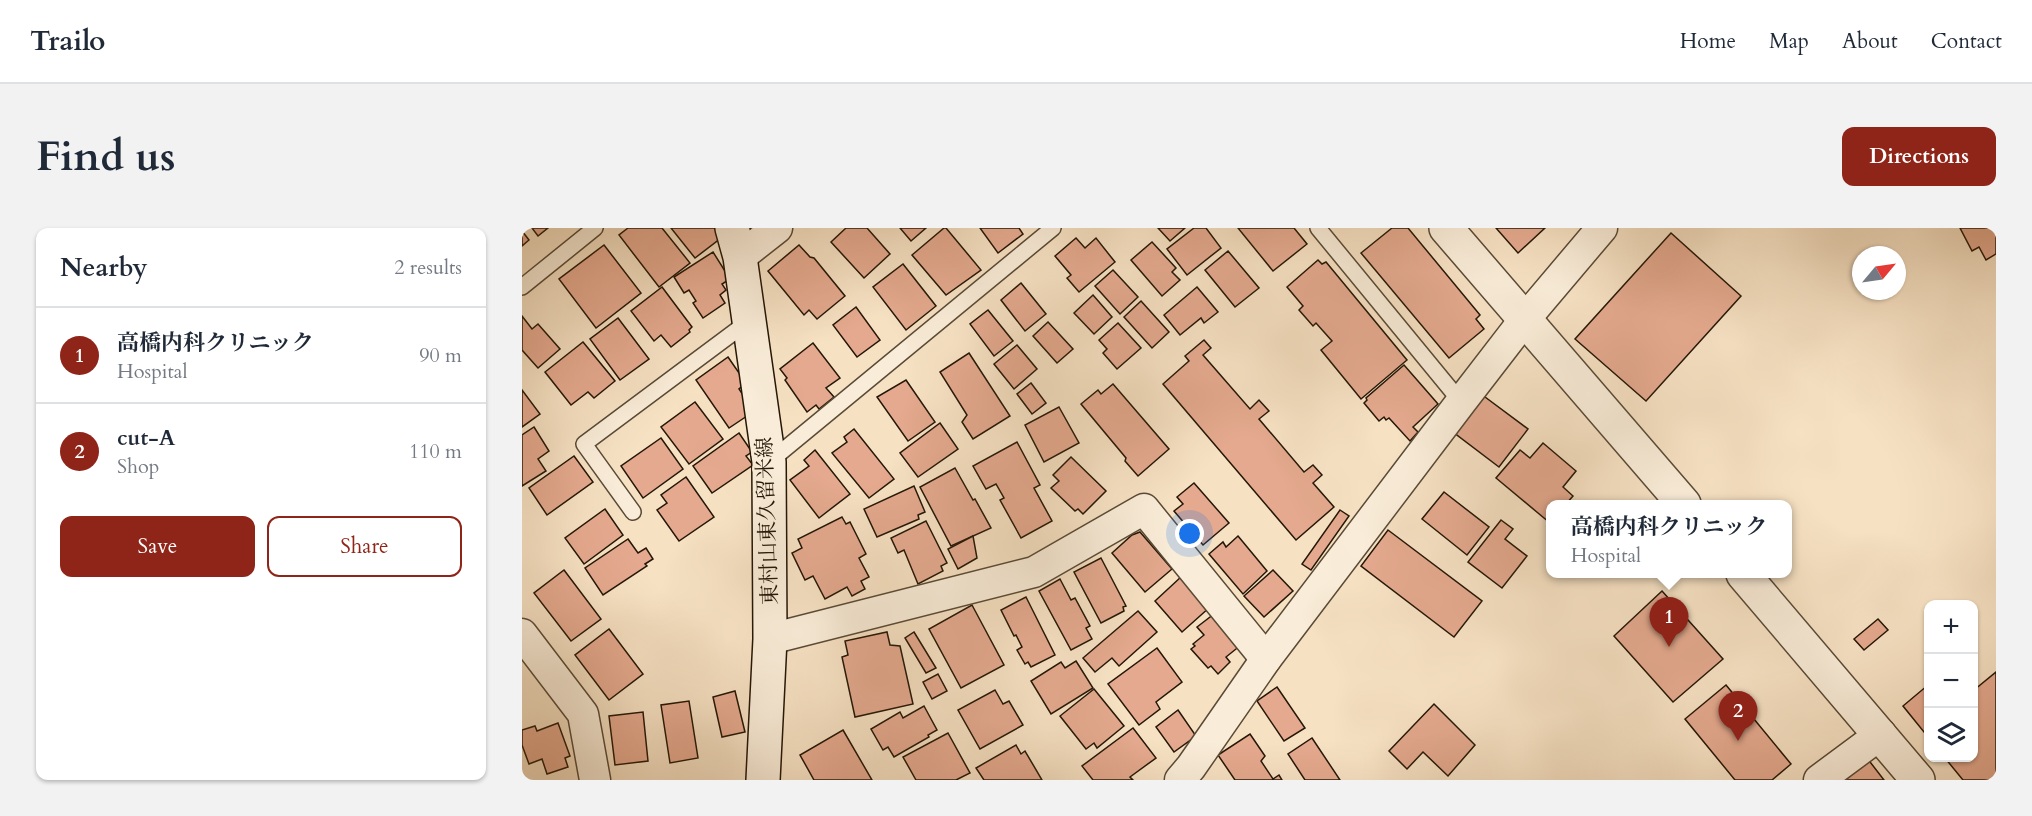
<!DOCTYPE html>
<html lang="en">
<head>
<meta charset="utf-8">
<style>
	:root { --surface:#fff; --page:#f2f2f3; --text:#1f2937; --muted:#747a83; --line:#e0e1e3; --accent:#8f2418 }
	body { margin:0; font-family:Cardo,"Noto Serif JP",serif; background:var(--page); color:var(--text) }
	.controls { position:absolute; right:18px; bottom:18px; display:grid; overflow:hidden; border-radius:12px; box-shadow:0 2px 4px #0004 }
	.controls button { width:54px; height:54px; display:grid; place-items:center; padding:0; border:0; border-bottom:2px solid var(--line); background:var(--surface); color:var(--text); font:30px sans-serif }
	.compass { position:absolute; left:1330px; top:18px; width:54px; height:54px; border-radius:50%; background:var(--surface); box-shadow:0 2px 4px #0004; rotate:61deg }
	.you { position:absolute; left:668px; top:306px; width:21px; height:21px; margin:-15px; border:4px solid #fff; border-radius:50%; background:#1a73e8; box-shadow:0 0 0 9px #1a73e833 }
	.badge { display:grid; place-items:center; width:39px; height:39px; border-radius:50%; background:var(--accent); color:#fff; font-size:20px; font-weight:700 }
	.pin { position:absolute; translate:-50% -50px; filter:drop-shadow(0 2px 3px #0008) }
	.pin::after { content:''; position:absolute; top:32px; width:21px; height:18px; background:inherit; clip-path:polygon(0 0,100% 0,50% 100%) }
	.popup { position:absolute; left:1024px; top:272px; width:246px; height:78px; box-sizing:border-box; display:grid; place-content:center; border-radius:12px; background:var(--surface); filter:drop-shadow(0 2px 4px #0005); font-size:20px; white-space:nowrap; color:var(--muted) }
	.popup b { font-size:22px; color:var(--text) }
	.popup::after { content:''; position:absolute; left:50%; top:100%; margin-left:-12px; border:12px solid transparent; border-top-color:var(--surface) }
	.list { margin:0; padding:0; list-style:none }
	h2 { display:flex; justify-content:space-between; align-items:center; height:78px; margin:0; padding:0 24px; font-size:26px }
	h2 small { font-size:20px; font-weight:400; color:var(--muted) }
	.list li { display:grid; grid-template-columns:39px 1fr auto; gap:18px; align-items:center; box-sizing:border-box; height:96px; padding:0 24px; border-top:2px solid var(--line) }
	.list b { display:block; font-size:22px; white-space:nowrap }
	.list p { margin:0; font-size:20px; white-space:nowrap; color:var(--muted) }
	.list em { font-size:20px; font-style:normal; color:var(--muted) }
	.actions { display:flex; gap:12px; padding:18px 24px }
	.actions a { flex:1; padding:14px 0; border:2px solid var(--accent); border-radius:12px; text-align:center; font-size:21px; color:var(--accent) }
	.actions .main { background:var(--accent); color:#fff }
	.icon { flex:none; width:33px; height:33px; fill:none; stroke:currentColor; stroke-width:2; stroke-linecap:round; stroke-linejoin:round }
	.map { position:relative; flex:none; width:1474px; height:552px; overflow:hidden; border-radius:12px }
	header { display:flex; align-items:center; gap:36px; box-sizing:border-box; height:84px; padding:0 30px; background:var(--surface); border-bottom:2px solid var(--line) }
	header strong { font-size:28px }
	nav { display:flex; gap:33px; margin-inline-start:auto; font-size:21px }
	.intro { display:flex; align-items:center; justify-content:space-between; box-sizing:border-box; height:144px; padding:0 36px }
	h1 { margin:0; font-size:42px }
	.button { padding:15px 27px; border-radius:12px; background:var(--accent); color:#fff; font-size:21px; font-weight:700 }
	main { display:flex; gap:36px; padding:0 36px }
	aside { flex:1; background:var(--surface); border-radius:12px; box-shadow:0 2px 4px #0004 }
	.map>svg:first-child { display:block }
	.building { fill:#e4a98e; stroke:#251707; stroke-width:1.5 }
	.lines { fill:none; stroke-linecap:round; stroke-linejoin:round }
	.service-casing { stroke:#594a36; stroke-width:18 }
	.minor-casing { stroke:#594a36; stroke-width:33 }
	.tertiary-casing { stroke:#594a36; stroke-width:36 }
	.secondary-casing { stroke:#251707; stroke-width:36 }
	.service { stroke:#f9ecd8; stroke-width:15 }
	.minor { stroke:#f9ecd8; stroke-width:30 }
	.tertiary { stroke:#f9ecd8; stroke-width:33 }
	.secondary { stroke:#f9ecd8; stroke-width:33 }
	.labels { text-anchor:middle; stroke-width:5; stroke-linejoin:round; paint-order:stroke }
	.street-label { font-size:21px; fill:#251707; stroke:#f9ecd8 }
</style>
</head>
<body>
<header>
<strong>Trailo</strong>
<nav><a>Home</a><a>Map</a><a>About</a><a>Contact</a></nav>
</header>
<div class="intro"><h1>Find us</h1><a class="button">Directions</a></div>
<main>
<aside>
<h2>Nearby<small>2 results</small></h2>
<ul class="list">
<li><span class="badge">1</span><div><b>高橋内科クリニック</b><p>Hospital</p></div><em>90 m</em></li>
<li><span class="badge">2</span><div><b>cut-A</b><p>Shop</p></div><em>110 m</em></li>
</ul>
<div class="actions"><a class="main">Save</a><a>Share</a></div>
</aside>
<div class="map">
<svg width="1474" height="552" viewBox="0 0 1474 552">
	<rect width="100%" height="100%" fill="#f6e1c3"/>
	<filter id="stains"><feTurbulence type="fractalNoise" baseFrequency=".00333" numOctaves="4"/><feColorMatrix values="0 0 0 0 .2 0 0 0 0 .09 0 0 0 0 .02 0 0 0 .5 -.17"/></filter>
	<radialGradient id="worn" r=".72"><stop offset=".6" stop-color="#630" stop-opacity="0"/><stop offset="1" stop-color="#630" stop-opacity=".3"/></radialGradient>
	<!-- building -->
	<g class="building">
		<path d="M10,0H26L16,8Z"/>
		<path d="M106,0H140L168,35L137,59L97,7Z"/>
		<path d="M149,0H195L193,1L199,10L173,30Z"/>
		<path d="M324,0H345L368,26L342,50L309,14Z"/>
		<path d="M378,0H404L389,13Z"/>
		<path d="M422,0H424L459,42L424,67L390,27Z"/>
		<path d="M458,0H497L501,6L476,25Z"/>
		<path d="M636,0H663L648,13Z"/>
		<path d="M672,0H684L699,20L665,47L645,21Z"/>
		<path d="M716,0H772L785,16L751,43Z"/>
		<path d="M870,0H886L958,87L954,91L962,101L927,130L839,25Z"/>
		<path d="M974,0H1023L996,25Z"/>
		<path d="M1438,0H1474V26L1464,32L1457,19L1450,23Z"/>
		<path d="M0,3L7,12L0,18Z"/>
		<path d="M1149,5L1219,68L1124,173L1053,111Z"/>
		<path d="M554,10L563,20L574,10L593,34L557,64L545,50L549,47L533,28Z"/>
		<path d="M630,14L654,40L650,44L658,52L640,68L609,32Z"/>
		<path d="M82,17L119,65L74,100L37,51Z"/>
		<path d="M277,17L288,29L292,30L323,68L295,91L287,82L282,87L246,43Z"/>
		<path d="M706,23L737,60L713,79L683,42Z"/>
		<path d="M191,24L208,51L200,56L204,62L198,67L203,75L181,90L171,75L174,73L167,62L162,65L152,49Z"/>
		<path d="M796,32L800,36L804,34L885,132L839,171L799,122L810,113L794,95L791,98L777,82L781,78L765,59Z"/>
		<path d="M381,36L414,78L384,102L351,59Z"/>
		<path d="M591,42L616,69L598,86L573,58Z"/>
		<path d="M499,55L524,86L503,103L479,72Z"/>
		<path d="M140,59L170,99L167,102L168,104L149,119L139,107L132,113L109,83Z"/>
		<path d="M675,59L696,84L682,95L679,90L658,107L642,87Z"/>
		<path d="M571,67L590,89L572,106L552,85Z"/>
		<path d="M619,73L647,104L630,120L602,89Z"/>
		<path d="M334,79L358,112L335,129L311,97Z"/>
		<path d="M466,82L491,113L472,128L448,96Z"/>
		<path d="M0,88L10,101L16,96L38,121L16,140L0,122Z"/>
		<path d="M96,90L127,131L98,152L68,111Z"/>
		<path d="M526,94L551,121L535,135L511,108Z"/>
		<path d="M596,95L619,120L595,141L581,125L585,121L577,112Z"/>
		<path d="M682,112L689,120L681,127L728,181L737,172L747,183L737,191L782,244L791,237L800,247L791,255L812,279L774,312L641,156L667,133L663,128Z"/>
		<path d="M61,114L93,153L72,170L66,164L49,177L23,144Z"/>
		<path d="M291,115L318,150L304,160L312,169L297,181L294,177L285,184L263,152L265,150L258,141Z"/>
		<path d="M495,117L515,141L492,161L472,136Z"/>
		<path d="M447,125L488,188L451,211L440,194L445,187L418,144Z"/>
		<path d="M206,129L224,155L217,161L227,176L228,186L207,200L174,152Z"/>
		<path d="M882,137L916,176L891,199L896,204L888,213L867,190L864,192L862,189L857,193L842,175L845,172L844,170Z"/>
		<path d="M384,152L413,194L386,213L355,169Z"/>
		<path d="M509,155L524,175L510,186L495,166Z"/>
		<path d="M591,156L647,221L616,248L603,233L604,230L559,176L576,162L579,166Z"/>
		<path d="M0,162L18,186L0,199Z"/>
		<path d="M959,166L1006,201L977,239L931,204Z"/>
		<path d="M173,174L201,211L167,236L139,199Z"/>
		<path d="M537,179L557,215L522,234L503,197Z"/>
		<path d="M418,195L436,221L396,249L378,225Z"/>
		<path d="M12,199L27,223L16,231L24,243L0,258V207Z"/>
		<path d="M332,201L372,251L347,270L310,225L325,214L322,209Z"/>
		<path d="M217,205L230,224L224,228L231,237L190,265L171,238Z"/>
		<path d="M139,210L161,241L121,270L99,238Z"/>
		<path d="M495,214L518,257L512,260L530,293L499,310L478,272L482,270L474,256L464,261L451,238Z"/>
		<path d="M1021,215L1054,243L1041,259L1051,268L1044,276H1028V295L974,250L998,222L1008,230Z"/>
		<path d="M293,222L328,266L297,290L268,252L287,238L282,232Z"/>
		<path d="M52,228L71,254L25,287L7,260Z"/>
		<path d="M549,229L584,263L561,286L556,281L553,283L529,260L537,253L531,247Z"/>
		<path d="M433,240L451,272L453,271L469,300L429,318L398,259Z"/>
		<path d="M164,249L192,289L157,313L135,282L145,275L139,267Z"/>
		<path d="M672,255L707,295L681,317L652,283L661,276L655,269Z"/>
		<path d="M392,258L403,284L396,287L397,291L355,309L342,281Z"/>
		<path d="M922,264L967,299L945,327L900,291Z"/>
		<path d="M83,281L101,307L62,336L43,310Z"/>
		<path d="M818,282L827,288L789,342L780,336Z"/>
		<path d="M320,289L324,296L328,294L344,326L337,330L347,349L339,353L343,361L330,368L325,359L303,371L291,348L283,352L270,325L280,320L276,311Z"/>
		<path d="M979,292L991,301L983,311L1005,328L980,360L946,334Z"/>
		<path d="M404,293L425,335L419,338L421,343L396,356L382,322L376,325L369,310Z"/>
		<path d="M866,302L960,373L932,409L839,338Z"/>
		<path d="M618,304L650,341L623,364L590,325L610,307Z"/>
		<path d="M451,308L455,330L436,341L426,321Z"/>
		<path d="M716,308L745,343L721,366L687,326L701,314L704,319Z"/>
		<path d="M106,311L116,325L124,320L131,331L123,336L125,338L81,367L63,340Z"/>
		<path d="M579,330L604,378L601,379L602,383L579,395L552,344Z"/>
		<path d="M42,342L79,391L49,413L12,365Z"/>
		<path d="M751,342L771,363L742,389L722,368Z"/>
		<path d="M660,348L688,379L660,404L633,373Z"/>
		<path d="M538,351L549,372L553,370L568,398L564,400L570,411L549,422L517,363Z"/>
		<path d="M1140,363L1201,431L1151,474L1092,408Z"/>
		<path d="M504,369L533,427L509,439L506,434L503,436L495,422L500,419L494,407L492,408L479,382Z"/>
		<path d="M450,377L482,437L439,460L407,401Z"/>
		<path d="M616,383L635,404L597,438L590,430L573,444L561,430Z"/>
		<path d="M692,386L719,417L704,429L708,434L696,446L689,438L686,440L669,421L673,418L671,416L682,407L675,399Z"/>
		<path d="M1356,391L1366,402L1342,422L1332,411Z"/>
		<path d="M87,401L121,446L87,472L53,427Z"/>
		<path d="M365,404L368,417L378,418L391,476L333,489L320,429L326,427L323,413Z"/>
		<path d="M392,404L414,440L404,445L383,410Z"/>
		<path d="M635,420L660,454L634,474L638,481L617,497L586,456Z"/>
		<path d="M554,433L571,460L529,486L509,453L539,434L543,440Z"/>
		<path d="M1474,444V552H1441L1423,530H1452V462Z"/>
		<path d="M416,446L425,463L410,471L401,454Z"/>
		<path d="M1204,457L1269,536L1250,552H1213L1163,491Z"/>
		<path d="M1406,457V509L1381,478Z"/>
		<path d="M755,459L783,500L762,513L735,473Z"/>
		<path d="M572,461L602,498L575,520L572,515L564,521L538,488Z"/>
		<path d="M473,462L481,476L487,473L501,497L458,521L436,482Z"/>
		<path d="M213,463L223,504L200,509L191,469Z"/>
		<path d="M167,473L176,530L148,535L139,477Z"/>
		<path d="M912,476L953,517L926,548L901,524L885,541L867,523Z"/>
		<path d="M402,478L415,502L406,507L407,509L372,529L366,519L361,522L349,501L378,484L381,490Z"/>
		<path d="M656,482L674,508L652,524L634,499Z"/>
		<path d="M121,484L126,533L93,537L87,488Z"/>
		<path d="M36,495L48,528L43,530L46,539L25,546L20,531L7,536L0,517V502L13,498L15,503Z"/>
		<path d="M611,500L634,530L608,549L611,552H571L560,538Z"/>
		<path d="M321,502L350,552H292L278,527Z"/>
		<path d="M426,505L448,545L434,552H394L381,529Z"/>
		<path d="M728,506L743,528L739,533L751,551L757,547L760,552H713L696,527Z"/>
		<path d="M790,510L818,552H783L766,526Z"/>
		<path d="M494,517L499,526L503,523L520,552H462L454,540Z"/>
		<path d="M1345,530L1362,552H1319Z"/>
	</g>
	<g class="lines">
		<defs>
			<g id="service">
				<path d="M796,0L939,174"/>
				<path d="M0,59L73,0"/>
				<path d="M247,234L531,0"/>
				<path d="M111,284L62,216L227,93"/>
			</g>
			<g id="minor">
				<path d="M218,29L255,0"/>
				<path d="M0,406L61,486L73,552"/>
				<path d="M248,411L512,344L622,281L744,431"/>
				<path d="M658,552L669,539L744,431L939,174L1003,91L1080,0"/>
				<path d="M1297,552L1359,506"/>
			</g>
			<g id="tertiary">
				<path d="M924,0L1162,276"/>
				<path d="M1221,346L1396,552"/>
			</g>
			<path id="secondary" d="M210,0L218,29L247,234L248,411L241,552"/>
		</defs>
		<!-- service casing -->
		<use href="#service" class="service-casing"/>
		<!-- minor casing -->
		<use href="#minor" class="minor-casing"/>
		<!-- tertiary casing -->
		<use href="#tertiary" class="tertiary-casing"/>
		<!-- secondary casing -->
		<use href="#secondary" class="secondary-casing"/>
		<!-- service -->
		<use href="#service" class="service"/>
		<!-- minor -->
		<use href="#minor" class="minor"/>
		<!-- tertiary -->
		<use href="#tertiary" class="tertiary"/>
		<!-- secondary -->
		<use href="#secondary" class="secondary"/>
	</g>
	<g class="labels">
		<!-- street labels -->
		<g class="street-label">
			<text transform="translate(245 293) rotate(-92)" y="7">東村山東久留米線</text>
		</g>
	</g>
	<rect width="100%" height="100%" filter="url(#stains)"/>
	<rect width="100%" height="100%" fill="url(#worn)"/>
</svg>
<div class="controls">
<button>+</button>
<button>−</button>
<button><svg class="icon" aria-label="layers" viewBox="0 0 24 24"><path d="M12 4l9 5-9 5-9-5zM3 14l9 5 9-5"/></svg></button>
</div>
<svg class="compass" viewBox="-18 -18 36 36"><path d="M0-13l5 13h-10z" fill="#e53935"/><path d="M0 13l5-13h-10z" fill="#747a83"/></svg>
<div class="you"></div>
<div class="pin badge" style="left:1147px;top:419px">1</div>
<div class="popup"><b>高橋内科クリニック</b>Hospital</div>
<div class="pin badge" style="left:1216px;top:513px">2</div>
</div>
</main>
</body>
</html>
